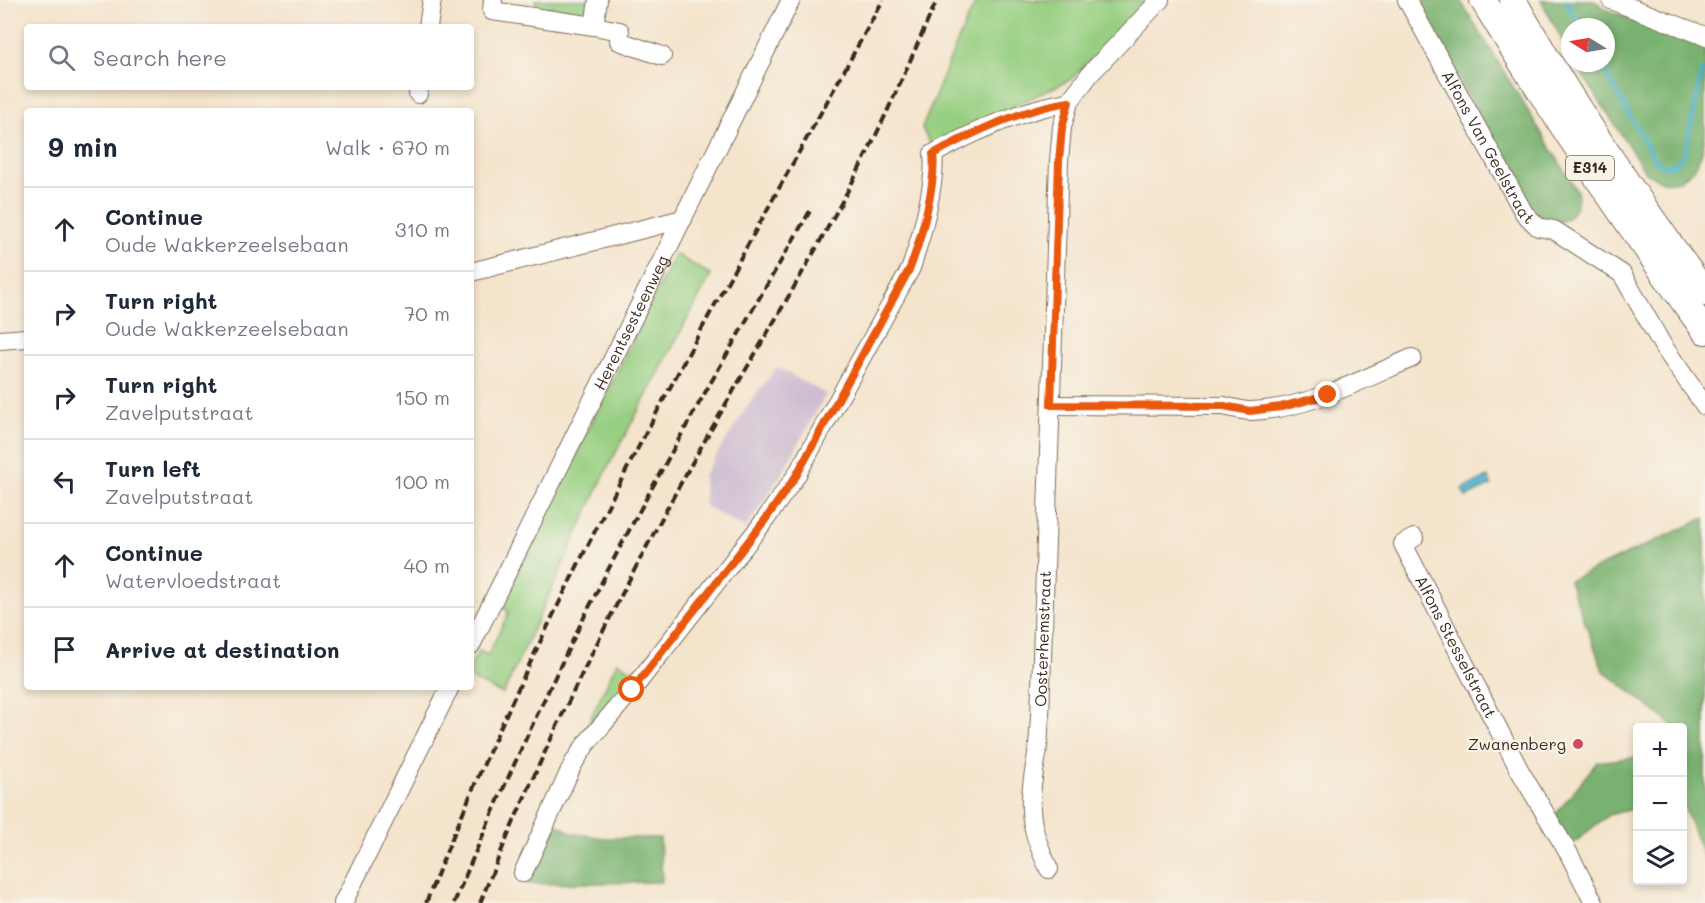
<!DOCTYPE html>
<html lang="en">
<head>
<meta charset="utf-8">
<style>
	:root { --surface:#fff; --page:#f2f2f3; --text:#1f2937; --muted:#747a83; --line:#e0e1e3 }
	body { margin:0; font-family:Mali,sans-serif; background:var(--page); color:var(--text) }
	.controls { position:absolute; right:18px; bottom:18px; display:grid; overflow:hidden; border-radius:6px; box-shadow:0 3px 9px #0003 }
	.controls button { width:54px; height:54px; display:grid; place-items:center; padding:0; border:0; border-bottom:2px solid var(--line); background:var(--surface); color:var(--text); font:30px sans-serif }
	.compass { position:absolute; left:1561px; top:18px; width:54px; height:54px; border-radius:50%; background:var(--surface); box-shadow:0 3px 9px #0003; rotate:281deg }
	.stop { position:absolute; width:18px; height:18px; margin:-14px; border:4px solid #ea580c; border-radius:50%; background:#fff }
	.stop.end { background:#ea580c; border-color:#fff; box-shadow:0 2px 6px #0008 }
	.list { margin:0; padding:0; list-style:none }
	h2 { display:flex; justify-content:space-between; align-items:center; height:78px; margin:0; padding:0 24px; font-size:26px }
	h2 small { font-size:20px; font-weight:400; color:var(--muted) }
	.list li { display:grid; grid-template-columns:39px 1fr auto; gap:18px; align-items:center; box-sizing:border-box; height:84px; padding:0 24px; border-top:2px solid var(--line) }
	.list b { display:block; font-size:22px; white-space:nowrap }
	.list p { margin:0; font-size:20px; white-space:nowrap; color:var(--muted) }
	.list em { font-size:20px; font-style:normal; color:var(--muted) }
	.icon { flex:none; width:33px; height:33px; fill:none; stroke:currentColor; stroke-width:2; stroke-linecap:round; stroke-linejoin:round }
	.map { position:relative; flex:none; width:1705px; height:903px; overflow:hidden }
	.search { position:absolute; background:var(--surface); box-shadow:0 3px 9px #0003; left:24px; top:24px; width:450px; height:66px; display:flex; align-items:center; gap:15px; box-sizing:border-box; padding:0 21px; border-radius:6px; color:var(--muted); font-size:22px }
	.panel { position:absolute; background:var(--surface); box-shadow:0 3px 9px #0003; left:24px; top:108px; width:450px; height:582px; border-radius:6px }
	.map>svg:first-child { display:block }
	.industrial { fill:#cebed1 }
	.green { fill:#97cf82; stroke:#697c50; stroke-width:1.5 }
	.forest { fill:#79b270; stroke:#5a6e47; stroke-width:1.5 }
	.water { fill:#4db2cc; stroke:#446e75; stroke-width:1.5 }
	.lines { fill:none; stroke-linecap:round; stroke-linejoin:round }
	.stream { stroke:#4db2cc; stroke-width:4 }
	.minor-casing { stroke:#7c6b5b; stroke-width:20 }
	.highway-casing { stroke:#7c6b5b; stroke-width:28 }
	.minor { stroke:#fff; stroke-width:18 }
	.highway { stroke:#fff; stroke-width:26 }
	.rail { stroke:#3b2a1e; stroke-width:4; stroke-dasharray:9 4.5; stroke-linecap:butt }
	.route { stroke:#ea580c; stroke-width:8 }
	.poi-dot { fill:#d1495b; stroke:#f7f3e8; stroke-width:2 }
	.labels { text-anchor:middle; stroke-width:4.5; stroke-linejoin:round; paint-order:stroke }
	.shield { fill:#f7f3e8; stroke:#73665b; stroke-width:1.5 }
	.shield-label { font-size:15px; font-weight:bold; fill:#3b2a1e }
	.street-label { font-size:16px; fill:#3b2a1e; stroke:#f7f3e8 }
	.poi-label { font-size:16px; fill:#3b2a1e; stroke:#f7f3e8; text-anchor:end }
</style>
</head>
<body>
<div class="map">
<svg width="1705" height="903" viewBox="0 0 1705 903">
	<rect width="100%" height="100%" fill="#f7f3e8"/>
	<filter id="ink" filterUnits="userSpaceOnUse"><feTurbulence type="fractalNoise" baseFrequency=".0167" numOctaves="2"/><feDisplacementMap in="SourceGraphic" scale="12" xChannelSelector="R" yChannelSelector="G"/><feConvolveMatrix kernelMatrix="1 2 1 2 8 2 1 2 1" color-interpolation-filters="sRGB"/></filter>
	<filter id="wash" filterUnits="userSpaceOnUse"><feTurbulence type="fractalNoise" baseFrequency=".008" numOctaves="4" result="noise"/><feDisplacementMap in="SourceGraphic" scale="24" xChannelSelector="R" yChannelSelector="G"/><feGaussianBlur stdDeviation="1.35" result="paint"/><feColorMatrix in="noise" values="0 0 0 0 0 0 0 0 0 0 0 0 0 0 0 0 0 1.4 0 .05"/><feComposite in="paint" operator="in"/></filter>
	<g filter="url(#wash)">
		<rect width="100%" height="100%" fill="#f4e4cc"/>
		<!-- industrial -->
		<path class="industrial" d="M777,367L826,394L782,473L745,529L705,506L703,476L755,395Z"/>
		<!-- green -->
		<g class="green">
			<path d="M535,0H590L588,15L579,13L577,20L548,16L537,7Z"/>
			<path d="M977,0H1150L1070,80L990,117L934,146L929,142L922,128C941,85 955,41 977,0Z"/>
			<path d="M675,254L711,275L607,469L503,694L471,679V665L479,651L488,655L509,612L501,607Z"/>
			<path d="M617,662L638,673L576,749Z"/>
		</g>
		<!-- forest -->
		<g class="forest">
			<path d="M1414,0H1460L1577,191C1581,207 1567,227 1548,222C1544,221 1538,217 1534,215Z"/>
			<path d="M1541,0H1593L1608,10L1705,48V134L1702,152L1695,168L1681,180L1663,182L1646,173L1575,63H1606V27H1570V55Z"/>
			<path d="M1705,518V860L1683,804L1682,728L1675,727L1603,670L1569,581Z"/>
			<path d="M1637,757V808L1608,815L1571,845L1555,815L1597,762Z"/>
			<path d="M554,822L572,833L604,838H660L662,882L528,884Z"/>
		</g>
		<!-- water -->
		<path class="water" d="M1488,477L1492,485L1466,497L1462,489Z"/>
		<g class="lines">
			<!-- stream -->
			<g class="stream">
				<path d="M1566,0L1580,27"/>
				<path d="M1600,63L1655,160C1669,172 1680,163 1686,149L1702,71"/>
			</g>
		</g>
	</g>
	<g filter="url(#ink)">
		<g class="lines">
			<defs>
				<g id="minor">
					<path d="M493,0L492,11L594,26"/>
					<path d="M598,0L594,26L620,31L619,41L662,56"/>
					<path id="s1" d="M1407,0L1524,213L1538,227L1554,230L1622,274L1663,346L1705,406"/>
					<path d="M1611,0L1705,36"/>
					<path d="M428,27L432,0"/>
					<path d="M418,94L419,87"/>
					<path d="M471,272L683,219"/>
					<path d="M0,340L27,338"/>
					<path d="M1051,405L1224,406C1233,408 1242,411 1251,411C1308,409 1361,380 1412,358"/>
					<path id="s2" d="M1414,538L1403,544L1520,771L1569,854L1594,903"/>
					<path id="s3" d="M471,645L791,0"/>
					<path id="s4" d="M1049,869C1043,856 1037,843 1034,829C1027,803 1033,779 1037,754C1039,741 1039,728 1040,716L1059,161L1062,127L1069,102L1090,74L1160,0"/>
					<path d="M523,873L573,764L586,744L632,690L765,520L796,476L911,268C920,241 937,181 933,154C975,131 1022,109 1069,102"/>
					<path d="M343,903L450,687"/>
				</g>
				<g id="highway">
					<path d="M1483,0C1552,114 1627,223 1705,331"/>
					<path d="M1513,0C1570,102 1636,198 1705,293"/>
				</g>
			</defs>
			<!-- minor casing -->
			<use href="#minor" class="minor-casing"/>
			<!-- highway casing -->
			<use href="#highway" class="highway-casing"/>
			<!-- minor -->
			<use href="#minor" class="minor"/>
			<!-- highway -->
			<use href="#highway" class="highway"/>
			<!-- rail -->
			<g class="rail">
				<path d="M426,903C549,588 721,296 883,0"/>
				<path d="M454,903C501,790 552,679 608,570C672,448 741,329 810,211"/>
				<path d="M480,903C538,758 607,618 682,481C733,389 789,299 839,207C876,140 906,70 937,0"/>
			</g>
		</g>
	</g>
	<g class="lines" filter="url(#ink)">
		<!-- route -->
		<path class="route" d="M632,690L765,520L796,476L910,268C920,242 937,181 933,154C975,131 1022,109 1069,102L1062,128L1059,161L1051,405L1224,406L1250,411L1281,407L1328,395"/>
	</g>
	<!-- markers -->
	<circle class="poi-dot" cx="1578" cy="744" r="6"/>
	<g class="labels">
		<!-- shield labels -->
		<rect class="shield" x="1566" y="156" width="48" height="24" rx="4.5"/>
		<g class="shield-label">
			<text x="1590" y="173">E314</text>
		</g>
		<!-- street labels -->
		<g class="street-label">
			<text dy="6" stroke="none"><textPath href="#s1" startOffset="168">Alfons Van Geelstraat</textPath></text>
			<text dy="6" stroke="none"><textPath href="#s3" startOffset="360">Herentsesteenweg</textPath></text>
			<text dy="6" stroke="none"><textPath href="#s4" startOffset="234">Oosterhemstraat</textPath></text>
			<text dy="6" stroke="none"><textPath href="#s2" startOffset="128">Alfons Stesselstraat</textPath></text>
		</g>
		<!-- poi labels -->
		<g class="poi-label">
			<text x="1566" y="750">Zwanenberg</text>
		</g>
	</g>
</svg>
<div class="controls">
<button>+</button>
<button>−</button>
<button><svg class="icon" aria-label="layers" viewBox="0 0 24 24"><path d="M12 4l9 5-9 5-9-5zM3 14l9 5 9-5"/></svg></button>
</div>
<svg class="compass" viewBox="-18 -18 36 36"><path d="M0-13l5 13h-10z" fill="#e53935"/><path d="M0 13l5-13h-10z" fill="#747a83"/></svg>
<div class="stop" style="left:632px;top:690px"></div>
<div class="stop end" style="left:1328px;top:395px"></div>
<div class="search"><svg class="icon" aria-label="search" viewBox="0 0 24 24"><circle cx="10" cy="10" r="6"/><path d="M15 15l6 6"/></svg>Search here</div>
<section class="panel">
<h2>9 min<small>Walk · 670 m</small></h2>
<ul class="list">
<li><svg class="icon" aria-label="ahead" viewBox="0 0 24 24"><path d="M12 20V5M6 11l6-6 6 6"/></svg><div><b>Continue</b><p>Oude Wakkerzeelsebaan</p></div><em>310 m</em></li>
<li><svg class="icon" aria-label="right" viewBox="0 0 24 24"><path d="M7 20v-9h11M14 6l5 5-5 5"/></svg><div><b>Turn right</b><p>Oude Wakkerzeelsebaan</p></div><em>70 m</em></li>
<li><svg class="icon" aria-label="right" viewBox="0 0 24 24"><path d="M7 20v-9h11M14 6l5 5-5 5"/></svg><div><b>Turn right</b><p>Zavelputstraat</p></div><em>150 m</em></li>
<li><svg class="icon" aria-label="left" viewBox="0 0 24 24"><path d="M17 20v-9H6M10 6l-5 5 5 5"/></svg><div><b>Turn left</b><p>Zavelputstraat</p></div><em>100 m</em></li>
<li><svg class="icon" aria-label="ahead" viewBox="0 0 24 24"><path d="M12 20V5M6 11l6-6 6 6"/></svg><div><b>Continue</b><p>Watervloedstraat</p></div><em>40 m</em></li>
<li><svg class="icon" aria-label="arrive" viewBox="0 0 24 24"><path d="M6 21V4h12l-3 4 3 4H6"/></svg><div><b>Arrive at destination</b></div></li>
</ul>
</section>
</div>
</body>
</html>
